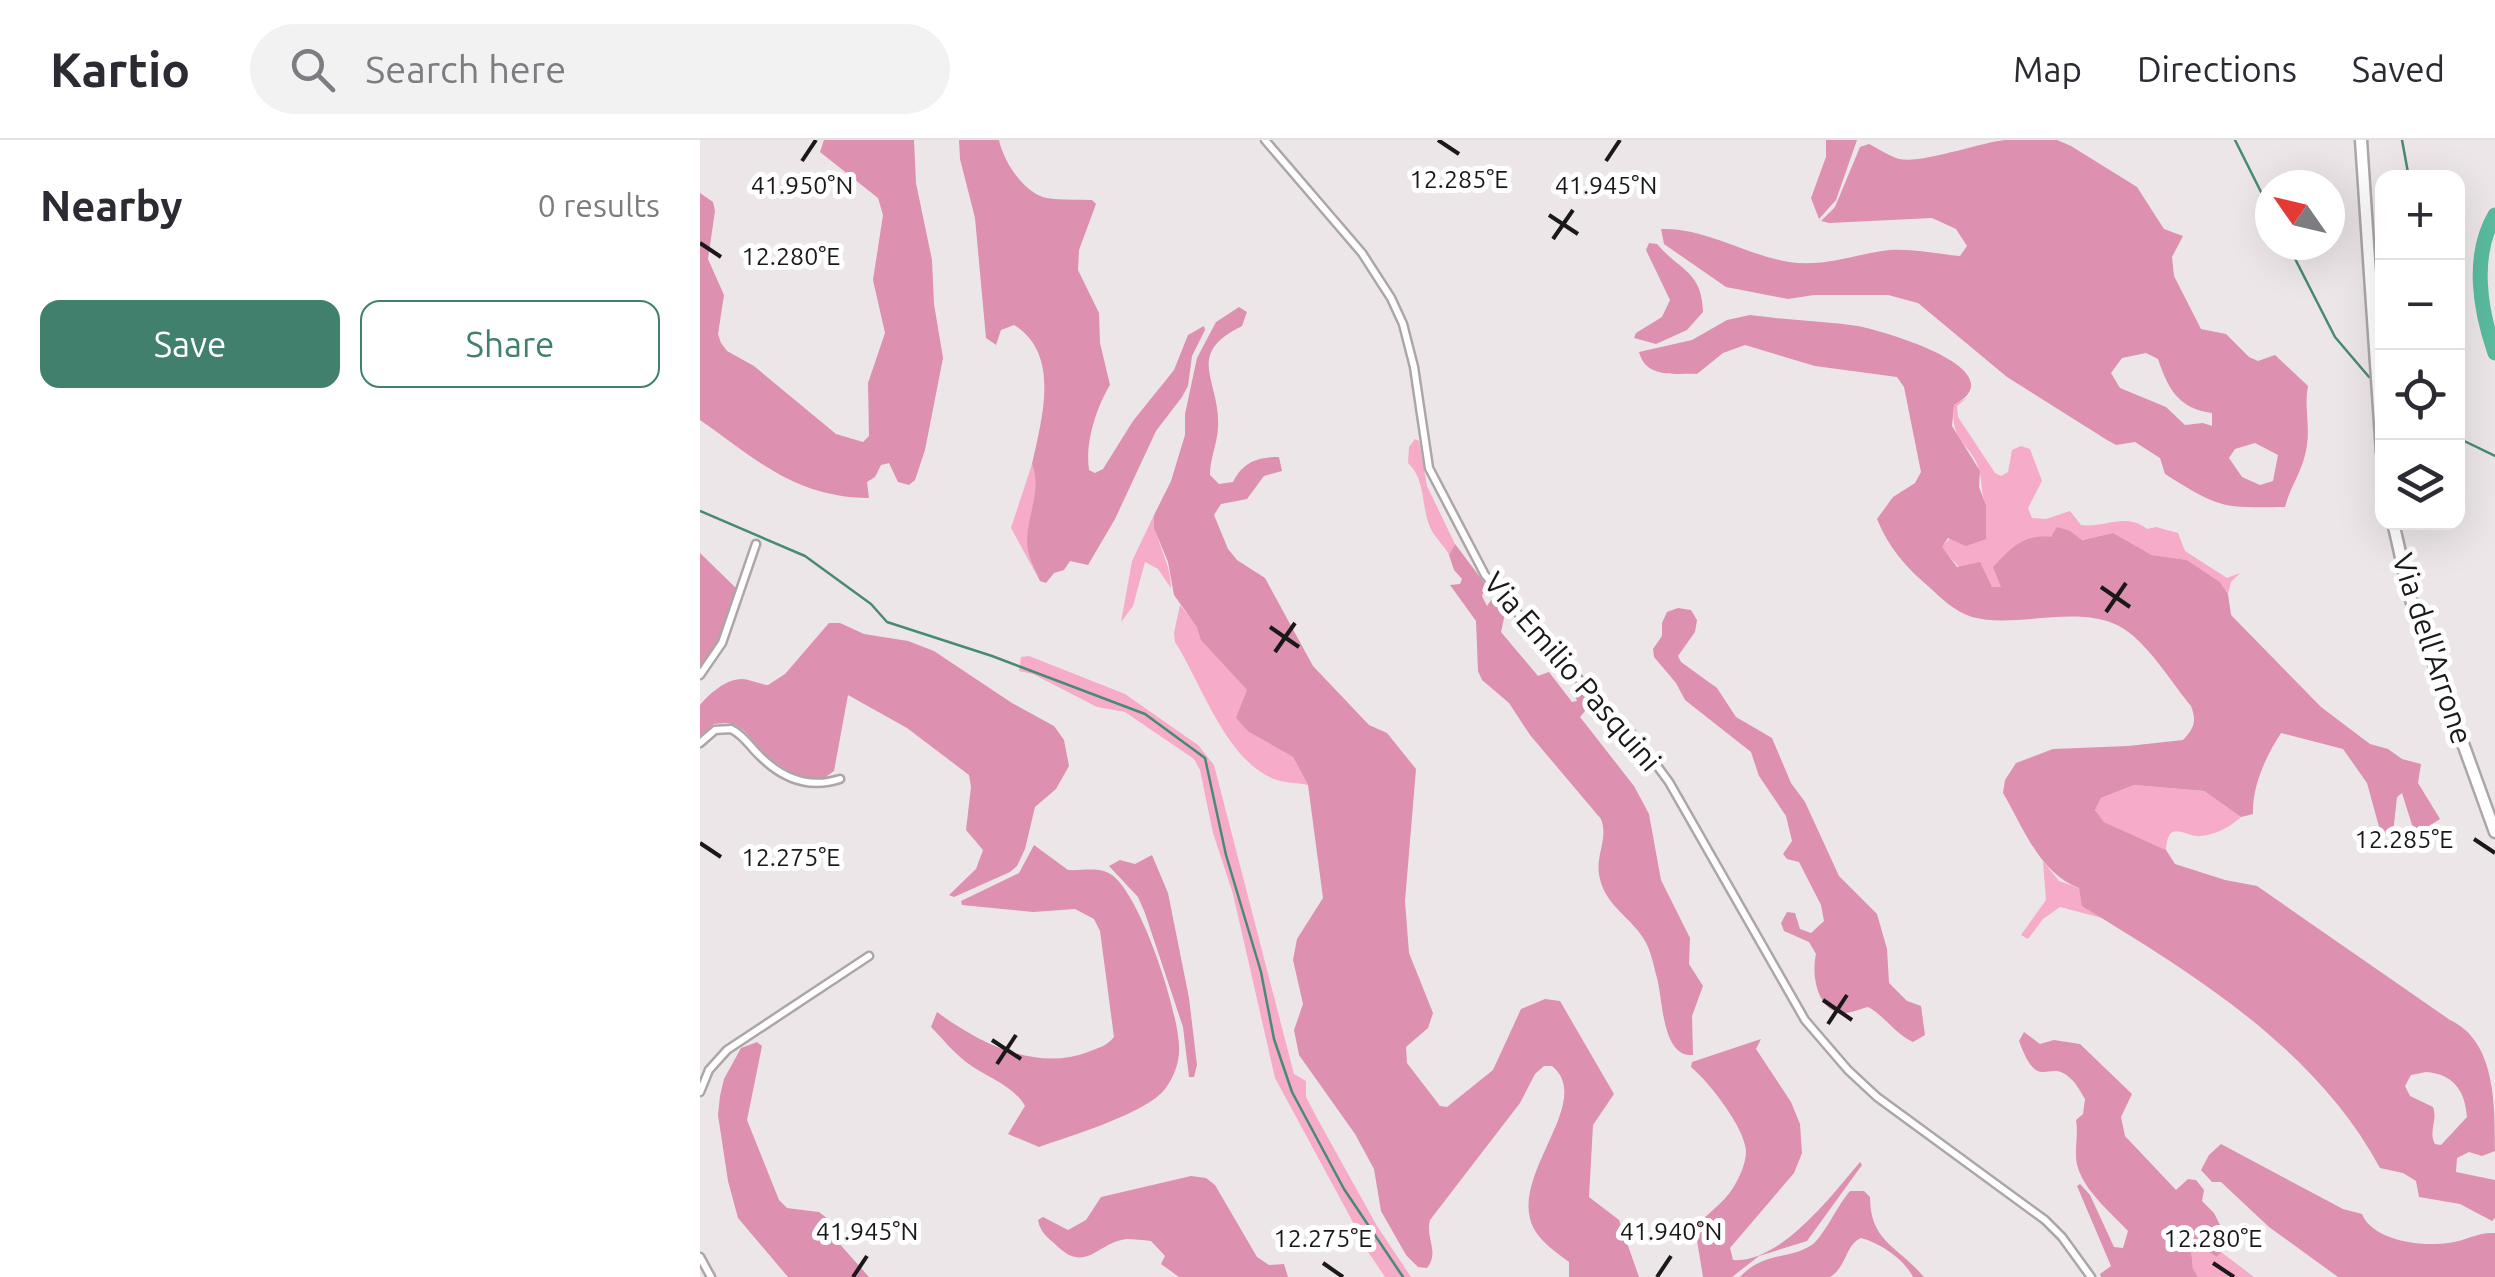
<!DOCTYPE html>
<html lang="en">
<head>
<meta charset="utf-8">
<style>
	:root { --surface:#fff; --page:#f2f2f3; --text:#2b2b33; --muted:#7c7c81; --line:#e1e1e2; --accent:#41806d }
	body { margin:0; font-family:Ubuntu,sans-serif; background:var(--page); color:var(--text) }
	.controls { position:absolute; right:30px; top:30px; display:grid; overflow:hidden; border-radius:20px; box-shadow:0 10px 40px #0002 }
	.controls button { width:90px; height:90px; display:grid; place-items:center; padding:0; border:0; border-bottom:2px solid var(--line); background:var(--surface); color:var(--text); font:50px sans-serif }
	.compass { position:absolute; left:1555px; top:30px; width:90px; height:90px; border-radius:50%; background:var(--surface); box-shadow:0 10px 40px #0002; rotate:304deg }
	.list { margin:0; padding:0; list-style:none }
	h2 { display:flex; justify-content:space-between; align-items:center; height:130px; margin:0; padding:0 40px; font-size:42px }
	h2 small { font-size:32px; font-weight:400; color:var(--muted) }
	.actions { display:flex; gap:20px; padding:30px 40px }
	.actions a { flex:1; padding:22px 0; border:2px solid var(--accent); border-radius:20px; text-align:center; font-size:35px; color:var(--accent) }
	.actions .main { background:var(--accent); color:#fff }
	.icon { flex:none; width:55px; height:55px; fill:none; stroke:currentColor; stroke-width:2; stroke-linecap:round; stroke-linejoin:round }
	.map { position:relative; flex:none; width:1795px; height:1137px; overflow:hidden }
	header { display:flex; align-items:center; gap:60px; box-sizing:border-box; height:140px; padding:0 50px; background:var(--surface); border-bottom:2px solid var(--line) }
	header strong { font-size:48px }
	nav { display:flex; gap:55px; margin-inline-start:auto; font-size:35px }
	.search { width:700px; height:90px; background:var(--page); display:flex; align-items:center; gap:25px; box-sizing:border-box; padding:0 35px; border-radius:55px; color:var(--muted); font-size:38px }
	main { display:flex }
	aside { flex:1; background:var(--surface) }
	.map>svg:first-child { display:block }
	.green { fill:#f6abc9 }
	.forest { fill:#dd90af; fill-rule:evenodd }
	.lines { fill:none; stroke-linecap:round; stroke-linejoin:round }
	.stream { stroke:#478a76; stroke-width:2.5 }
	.river { stroke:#5abb9f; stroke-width:15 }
	.street-casing { stroke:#aca6a8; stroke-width:11 }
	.secondary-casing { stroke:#aca6a8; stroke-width:15 }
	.street { stroke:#fff; stroke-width:6 }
	.secondary { stroke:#fff; stroke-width:10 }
	.ticks { fill:none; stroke:#1a1818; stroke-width:4 }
	.labels { text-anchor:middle; stroke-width:10; stroke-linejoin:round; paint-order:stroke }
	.street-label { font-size:30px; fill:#1a1818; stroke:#fff }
	.ticks-label { font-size:25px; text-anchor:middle; fill:#1a1818; stroke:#fff; stroke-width:10; stroke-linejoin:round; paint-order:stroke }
</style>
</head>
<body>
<header>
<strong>Kartio</strong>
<div class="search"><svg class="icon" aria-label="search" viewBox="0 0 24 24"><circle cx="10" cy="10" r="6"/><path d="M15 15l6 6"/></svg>Search here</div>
<nav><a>Map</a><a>Directions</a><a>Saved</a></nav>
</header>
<main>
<aside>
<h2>Nearby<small>0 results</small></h2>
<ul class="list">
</ul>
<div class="actions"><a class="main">Save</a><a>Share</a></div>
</aside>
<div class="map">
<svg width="1795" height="1137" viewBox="0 0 1795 1137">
	<rect width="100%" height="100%" fill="#ede6e8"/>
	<!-- green -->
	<g class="green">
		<path d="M1268,257L1257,266L1258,277L1295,333L1301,336L1308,332L1312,310L1321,306L1330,309L1342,341L1328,368L1332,378L1346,379L1370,371L1381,385C1406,388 1426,372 1447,389L1456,387L1478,393L1485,411L1527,438L1540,433L1531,442L1528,454L1520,442L1487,420L1452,415L1413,393L1381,400L1370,391L1351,397L1302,448C1277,448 1256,425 1241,407L1286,365C1281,353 1282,345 1280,333C1274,304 1249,305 1254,265Z"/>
		<path d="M715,299L719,301L727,346L755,404L749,415C744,405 734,397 730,387C721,366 726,340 708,323L709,307Z"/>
		<path d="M332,324C342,352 328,374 327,403C327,416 335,429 340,441L311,388Z"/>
		<path d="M454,375C454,401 471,421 471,448L458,429L445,422L433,466L421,482L432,421Z"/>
		<path d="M480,465L498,487L502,500L547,550L549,592L593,617L608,645C598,643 586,643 577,640C527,624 501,542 475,502L474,493Z"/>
		<path d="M329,516L425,554L498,605L514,625L594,934L606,941V957L617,978L677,1086L711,1137H685L656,1094L655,1086L575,938L533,754L513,693L500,630L494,619L425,572L397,567L333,534L319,531L321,517Z"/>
		<path d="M1434,645L1504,651L1541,677C1530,687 1517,694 1502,696C1485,698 1468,677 1466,710L1404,682L1395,670L1401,658Z"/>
		<path d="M1343,721L1359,741L1379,748L1383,766L1402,778L1360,767L1343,779L1328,799L1321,795L1346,760Z"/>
		<path d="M1491,1109H1503L1517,1117L1521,1112L1554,1137H1498L1493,1129Z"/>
	</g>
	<!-- forest -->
	<g class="forest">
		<path d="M124,0H214L216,43L232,120L234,164L243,218L225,310L215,340L209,345L198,342L189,323L181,325L175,337L167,342L169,358C95,357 57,320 0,280V53L13,62L15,71L8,119L24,155L18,194L21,203L27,211L54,226L136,294L163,302L169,296L168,243L185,193L173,140L183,75L178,58L120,12Z"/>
		<path d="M259,0H299C303,20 322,50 343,57C357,61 377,59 392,60L396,64L379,110L378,130L399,173L400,203L410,245C396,268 385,303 389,330L395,333L403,329L433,281L474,230L488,195L504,186L505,190L492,216L488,246L482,257L456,291L415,379L388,425L370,421L364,430L354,433L346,443L340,441C335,429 327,416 327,403C327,374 342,352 332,324C342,278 361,214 314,185L301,190L296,205L286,198L275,78L260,19Z"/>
		<path d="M1126,0H1157L1136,60L1119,79L1111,58L1126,17Z"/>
		<path d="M1305,0H1357L1371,6L1437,47L1464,89L1483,96L1472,117L1474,136L1501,189L1526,194L1549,217L1558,221L1575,215L1608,246C1604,266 1610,285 1607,304C1604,330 1591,344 1585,367C1521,368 1519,368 1465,334L1460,318L1435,302L1416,305L1407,300L1307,237L1218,163L1188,155H1114L1088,159L1026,147L964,104L961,89C1004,87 1046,115 1089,122C1121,127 1151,116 1182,111C1206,107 1236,114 1260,116L1267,106L1256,89L1232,78L1129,83L1121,81L1135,67L1160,7L1169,4C1179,9 1189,16 1199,19C1221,24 1278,3 1305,0ZM1446,213L1458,219C1468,249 1479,269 1512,273V286L1503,283L1485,285L1466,267L1420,248L1411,233L1422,218ZM1555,303L1578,315L1573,341L1560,345L1542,337L1529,318L1535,309Z"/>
		<path d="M949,103L957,104C980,131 1002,131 1003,172L987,190L956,204L934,198L936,193L962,177L970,160L946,110Z"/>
		<path d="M539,167L547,172L542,186C483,215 521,240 518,288C517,305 510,318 510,335L519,344L533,342C543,322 557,317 579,317L582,331L564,336L547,359L521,364L514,375L528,409L537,420L565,438L613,526L669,585L687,593L716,629L705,761L709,813L733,873L728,888L706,907L707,923L740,966L747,967L793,930L821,869L845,859L860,861L914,954L893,985L889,1057L919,1080L939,1137H869V1122C857,1113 842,1103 834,1089C806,1037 896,962 852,926H844L835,934L820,963L730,1080C725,1098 740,1112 727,1128L718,1127L706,1115L681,1071L674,1029L655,994L599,915L594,890L603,864L593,820L597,799L623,758L608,645L593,617L549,592L536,578L547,550L501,500L497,487L474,455L468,422L454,388V375L471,341L485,295V274L497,218L516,182Z"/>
		<path d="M1050,175C1086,180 1123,181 1158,186C1184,191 1318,230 1254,265L1252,286L1280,331L1279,347L1286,365V399L1266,406L1248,398L1242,407L1257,427L1280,422L1292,447H1301L1293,427C1311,408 1323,394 1351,397L1357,387L1370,391L1382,400L1413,393L1452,415L1487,420L1520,442L1528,454L1531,475L1621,567L1670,604L1688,609L1702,619L1721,624L1718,643L1740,679L1721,691L1712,685L1702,653L1697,657L1693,693L1681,694L1667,643L1643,609L1581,593C1566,616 1552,646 1553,674L1541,677L1504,651L1434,645L1401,658L1395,670L1404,682L1466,710L1475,724L1525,740L1557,746L1750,880C1795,901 1795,962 1795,1011L1782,1016L1769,1012L1757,1018L1756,1032L1795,1040V1078L1792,1081L1760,1064L1719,1057L1716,1041L1703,1033L1680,1028C1616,909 1495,835 1382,766L1379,748C1340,734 1323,687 1303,653L1305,640L1316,623L1353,609L1428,606L1483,600C1494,588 1497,582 1491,566C1471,542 1446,500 1419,486C1376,464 1315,489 1272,477C1254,471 1242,459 1228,446C1205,426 1189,408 1177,379L1193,357L1215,343L1221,332L1204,247L1197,237L1115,226L1045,205L1023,213L997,234C974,233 946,239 939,212L992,200L1027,180ZM1726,932C1753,934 1765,950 1767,977L1741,1005L1735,1004C1728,992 1738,980 1733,967L1710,956L1705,946L1711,935Z"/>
		<path d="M755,404L786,445L782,456L787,466L794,456L806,469L801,492L838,536L849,532L872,562L877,561L874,554L880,547L894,560L880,577L934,646L949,674L961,740L990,798L989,824L1003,846L992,876L993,915C962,918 963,860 957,838C954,827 951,811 945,801C932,778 906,766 900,739C894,716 909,700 901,679L830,595L809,563L782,540L778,531L776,481L750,445L760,444L762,439L754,430L749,415Z"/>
		<path d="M0,413L39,451L25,491L0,533Z"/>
		<path d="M978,468L991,470L997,480L995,492L978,516L981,522L1017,548L1036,577L1072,598L1091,643L1105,662L1139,736L1177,774L1187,809L1189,843L1207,861L1221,866L1225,895L1213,902C1195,894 1185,876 1168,867C1158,869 1146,876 1136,872C1115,863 1112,832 1116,814L1109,802L1084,791L1081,783L1087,772L1095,773L1100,789L1111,793L1124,781L1121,765L1099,722L1087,719L1083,714L1092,701L1086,676L1059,636L1051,612L985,560L976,543L954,517L953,509L962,496V483L967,472Z"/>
		<path d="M129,483H140L164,494L208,501L234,511L312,563L354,586L364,600L369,626L356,649L335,667L325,709L317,726L310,732L254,757L249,755L276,729L283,710L266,690L271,647L269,635L207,588L148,555L134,631L120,641C98,639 77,626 62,611C52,601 45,587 31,584C25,582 20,584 14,584L0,597V565C10,553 27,538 43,539C52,540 59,544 68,545L85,534Z"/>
		<path d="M334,705L368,730C383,731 399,726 412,735C441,756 478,870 479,906C480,922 474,937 465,949C447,973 368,997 339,1007L308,994L325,966C312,944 287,938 266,922C253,912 242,898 231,887L237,872C279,903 336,932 388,912C398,908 407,906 414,897L400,791L394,779L375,769L333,772L262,765L261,761L319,733Z"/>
		<path d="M452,715L468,753L489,858L497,925L494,937H489L483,887L445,773L438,757L409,726L420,720L435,724Z"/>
		<path d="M1324,892L1340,904L1354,900L1380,904L1432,954L1421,977L1425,996L1476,1050L1488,1039L1496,1040L1504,1050L1502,1061L1514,1073L1529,1103L1517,1117L1503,1109H1491L1493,1129L1498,1137H1401L1400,1134L1411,1126L1377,1046L1380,1044L1390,1055L1414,1107L1423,1108L1428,1091C1411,1073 1385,1051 1378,1028C1373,1013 1379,996 1376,980L1383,974L1385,959C1381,953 1377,944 1371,939C1348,916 1339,956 1319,901Z"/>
		<path d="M1061,899L1056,909L1091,962L1100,984L1102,1013L1094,1033L1030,1108L1033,1120C1080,1124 1132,1055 1160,1022L1162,1025L1107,1101L1059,1116L1032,1137H1003L995,1088C1006,1074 1023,1064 1033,1048C1039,1038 1046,1024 1046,1011C1045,988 1009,942 991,927L992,922Z"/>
		<path d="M57,902L62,906L47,980L79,1060L87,1068L119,1072L128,1079L137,1101L169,1137H88L38,1078L28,1041L18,975L20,956L24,939L41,908Z"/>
		<path d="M1521,1004L1643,1069L1662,1074C1673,1101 1722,1107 1748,1103C1766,1101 1777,1092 1795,1093V1137H1638L1569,1087L1521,1042H1512L1501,1030L1509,1015Z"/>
		<path d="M491,1036L506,1038L515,1045L557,1117L569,1125L584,1124L588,1137H479L461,1124L465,1116L451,1101C443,1100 434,1099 427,1099C397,1102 386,1135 356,1105C347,1097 340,1092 338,1080L343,1077L368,1090L386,1080L401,1057Z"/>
		<path d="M1150,1051H1164L1170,1057C1170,1102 1198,1106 1224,1137H1213C1204,1119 1180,1103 1161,1098C1145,1105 1147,1127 1130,1137H1040C1064,1111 1091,1120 1113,1104C1125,1094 1137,1066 1150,1051Z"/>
	</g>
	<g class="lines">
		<!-- stream -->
		<g class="stream">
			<path d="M1535,0L1570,70"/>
			<path d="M1702,0L1709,38"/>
			<path d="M1588,105L1635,197L1669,237"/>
			<path d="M1682,240V241"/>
			<path d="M1758,298L1795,316"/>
			<path d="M0,371L105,416L171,464L187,482L292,516L445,574L505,618L526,715L561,832L574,899L592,952L644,1049L703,1137"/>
		</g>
		<!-- river -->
		<path class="river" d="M1795,75C1771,116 1780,170 1795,213"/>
		<defs>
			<g id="street">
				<path d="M565,0L662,113L691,158L703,184L714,227L729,328L785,435L839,498L938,600L969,642L1105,880L1148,930L1177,957L1345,1080L1362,1097L1391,1137"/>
				<path d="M0,535L22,503L56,404"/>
				<path d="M0,603L15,590L31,589C44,595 50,607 60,616C83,639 109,649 140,639"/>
				<path d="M0,952L9,930L27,910L169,816"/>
				<path d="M0,1117L11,1137"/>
			</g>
			<g id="secondary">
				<path d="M1661,0L1682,313"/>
				<path d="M1693,382L1710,457L1795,692"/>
			</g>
		</defs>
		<!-- street casing -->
		<use href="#street" class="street-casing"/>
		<!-- secondary casing -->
		<use href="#secondary" class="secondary-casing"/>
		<!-- street -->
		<use href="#street" class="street"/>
		<!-- secondary -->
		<use href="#secondary" class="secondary"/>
	</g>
	<!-- ticks -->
	<path class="ticks" d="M738,0L759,14M102,21L116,0M906,21L920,0M849,75L878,94M853,99L873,70M0,103L21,117M1401,447L1430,467M1406,472L1426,443M570,487L599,507M575,512L595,483M1774,699L1795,713M0,703L21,717M1123,860L1152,880M1128,884L1147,855M292,900L321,919M297,924L316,895M623,1123L643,1137M1513,1123L1534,1137M153,1137L167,1116M957,1137L971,1116"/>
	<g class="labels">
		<!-- street labels -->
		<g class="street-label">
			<text transform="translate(1732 509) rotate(72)" y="10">Via dell'Arrone</text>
			<text transform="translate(872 532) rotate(49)" y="10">Via Emilio Pasquini</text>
		</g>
	</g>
	<g class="ticks-label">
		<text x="759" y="48">12.285°E</text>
		<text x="102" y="54">41.950°N</text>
		<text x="906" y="54">41.945°N</text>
		<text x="91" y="125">12.280°E</text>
		<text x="1704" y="708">12.285°E</text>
		<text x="91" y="726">12.275°E</text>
		<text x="167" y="1100">41.945°N</text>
		<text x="971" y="1100">41.940°N</text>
		<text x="623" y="1107">12.275°E</text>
		<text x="1513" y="1107">12.280°E</text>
	</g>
</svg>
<div class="controls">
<button>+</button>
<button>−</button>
<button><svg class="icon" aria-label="locate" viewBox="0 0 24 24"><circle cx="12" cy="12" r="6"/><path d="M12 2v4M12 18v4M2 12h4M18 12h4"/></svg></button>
<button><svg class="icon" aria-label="layers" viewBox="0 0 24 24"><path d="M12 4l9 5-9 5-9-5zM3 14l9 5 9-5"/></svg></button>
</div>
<svg class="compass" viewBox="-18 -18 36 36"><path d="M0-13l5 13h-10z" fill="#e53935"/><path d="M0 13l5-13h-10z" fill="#7c7c81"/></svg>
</div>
</main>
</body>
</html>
